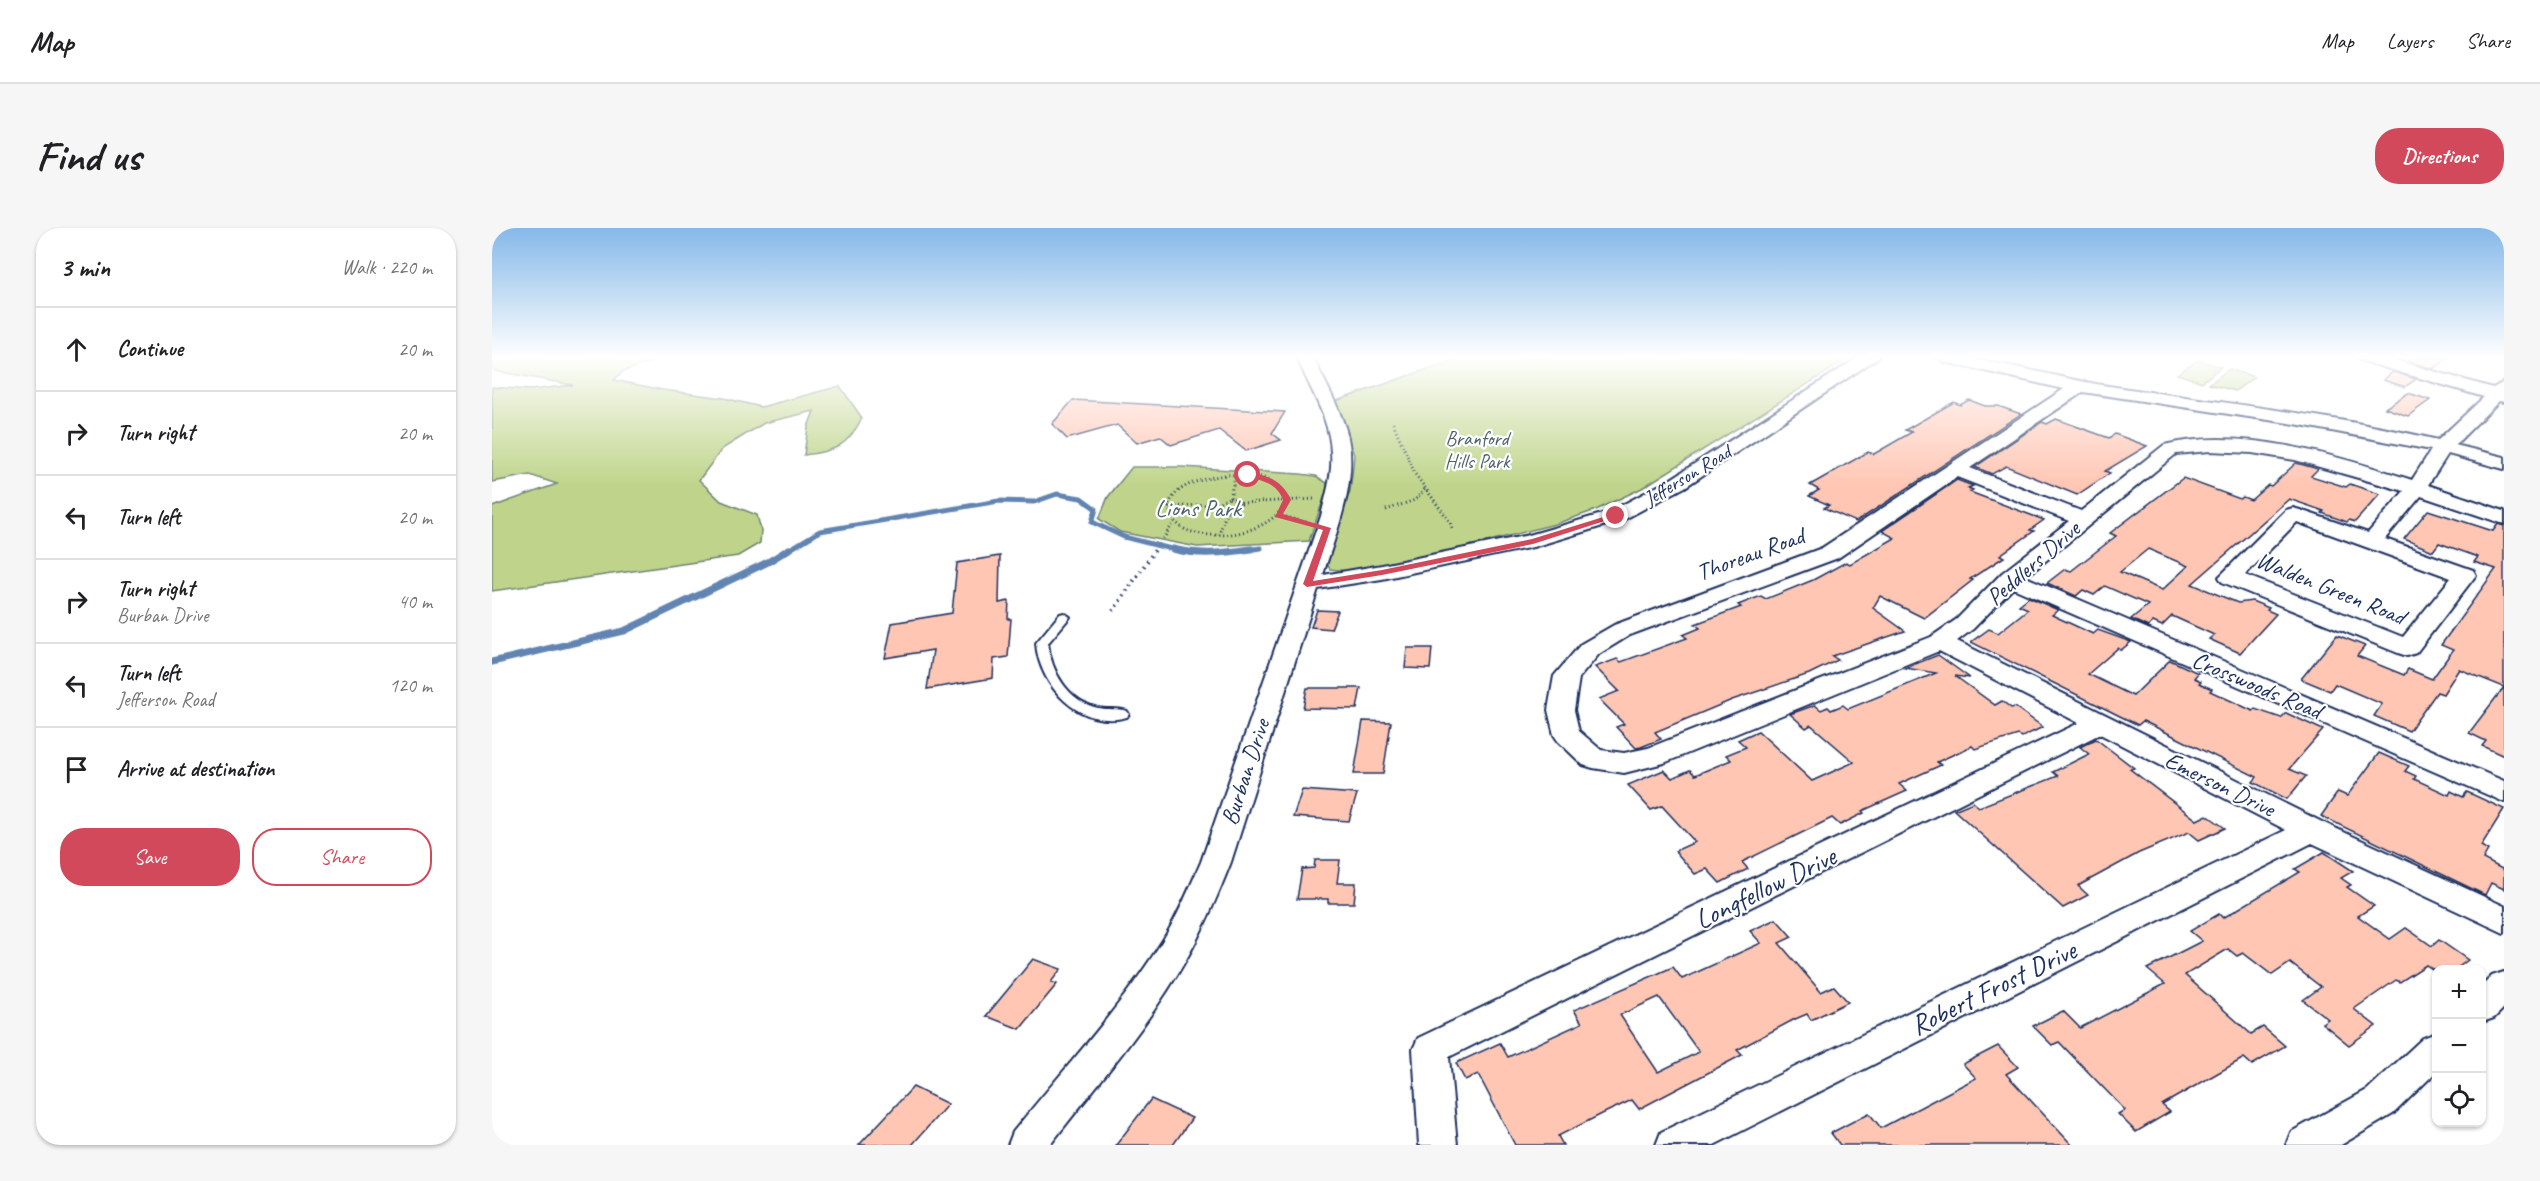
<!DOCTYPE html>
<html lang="en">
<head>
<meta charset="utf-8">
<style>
	:root { --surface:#fff; --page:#f6f6f6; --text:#202124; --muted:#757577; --line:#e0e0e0; --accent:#d1495b }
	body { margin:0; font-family:Caveat,sans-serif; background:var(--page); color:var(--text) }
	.controls { position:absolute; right:18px; bottom:18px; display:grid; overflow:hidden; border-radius:12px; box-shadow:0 2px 4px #0004 }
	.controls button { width:54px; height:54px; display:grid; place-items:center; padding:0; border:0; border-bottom:2px solid var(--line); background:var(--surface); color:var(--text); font:30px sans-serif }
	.stop { position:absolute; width:18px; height:18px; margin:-14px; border:4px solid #d1495b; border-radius:50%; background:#fff }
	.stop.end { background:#d1495b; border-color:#fff; box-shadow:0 2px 6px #0008 }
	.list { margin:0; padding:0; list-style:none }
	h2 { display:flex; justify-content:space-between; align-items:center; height:78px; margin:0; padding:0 24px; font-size:26px }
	h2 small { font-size:20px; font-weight:400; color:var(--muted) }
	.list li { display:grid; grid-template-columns:39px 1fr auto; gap:18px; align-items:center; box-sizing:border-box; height:84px; padding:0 24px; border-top:2px solid var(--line) }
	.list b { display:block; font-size:22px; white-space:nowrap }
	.list p { margin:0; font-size:20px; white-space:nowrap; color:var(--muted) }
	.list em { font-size:20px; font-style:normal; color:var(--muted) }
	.actions { display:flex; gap:12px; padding:18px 24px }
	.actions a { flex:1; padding:14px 0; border:2px solid var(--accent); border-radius:24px; text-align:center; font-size:21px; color:var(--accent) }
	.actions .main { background:var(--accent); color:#fff }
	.icon { flex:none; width:33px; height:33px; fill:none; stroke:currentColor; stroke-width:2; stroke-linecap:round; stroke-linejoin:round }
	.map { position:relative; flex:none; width:2012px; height:917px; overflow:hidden; border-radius:24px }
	header { display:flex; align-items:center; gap:36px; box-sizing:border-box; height:84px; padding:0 30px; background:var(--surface); border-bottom:2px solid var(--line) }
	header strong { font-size:28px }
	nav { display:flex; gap:33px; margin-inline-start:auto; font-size:21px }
	.intro { display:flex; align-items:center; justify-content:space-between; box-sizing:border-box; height:144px; padding:0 36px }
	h1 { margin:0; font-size:42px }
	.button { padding:15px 27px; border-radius:24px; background:var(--accent); color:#fff; font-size:21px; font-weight:700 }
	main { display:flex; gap:36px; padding:0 36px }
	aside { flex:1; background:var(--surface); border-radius:24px; box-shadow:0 2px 4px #0004 }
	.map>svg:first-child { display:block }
	.green { fill:#bfd48a; stroke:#6d8274; stroke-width:1.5 }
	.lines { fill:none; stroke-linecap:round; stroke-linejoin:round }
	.stream-far1 { stroke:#6284b2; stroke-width:5 }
	.stream { stroke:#6284b2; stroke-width:7 }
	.building { fill:#ffc6b4; stroke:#1b2f5e; stroke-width:1.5; fill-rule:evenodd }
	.service-casing { stroke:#1b2f5e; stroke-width:4 }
	.minor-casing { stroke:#1b2f5e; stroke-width:4 }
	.path-far1 { stroke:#1b2f5e; stroke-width:3; stroke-dasharray:1 3; stroke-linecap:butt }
	.path { stroke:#1b2f5e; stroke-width:4; stroke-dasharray:1.5 4.5; stroke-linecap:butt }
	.service { fill:#fff; fill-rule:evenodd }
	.minor { fill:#fff; fill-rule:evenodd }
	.route { fill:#d1495b }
	.labels { text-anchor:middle; stroke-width:4.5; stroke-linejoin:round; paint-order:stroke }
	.far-park-label { font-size:20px; fill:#4c616b; stroke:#fff }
	.far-street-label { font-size:20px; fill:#1b2f5e; stroke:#fff }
	.park-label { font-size:24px; fill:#4c616b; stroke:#fff }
	.street-label { font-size:24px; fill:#1b2f5e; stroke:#fff }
	.near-street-label { font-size:28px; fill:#1b2f5e; stroke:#fff }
</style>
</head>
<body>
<header>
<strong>Map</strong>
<nav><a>Map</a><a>Layers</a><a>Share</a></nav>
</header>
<div class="intro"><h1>Find us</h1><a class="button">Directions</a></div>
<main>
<aside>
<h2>3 min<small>Walk · 220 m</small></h2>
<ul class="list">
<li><svg class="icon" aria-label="ahead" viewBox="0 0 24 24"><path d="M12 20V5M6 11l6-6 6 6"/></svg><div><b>Continue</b></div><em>20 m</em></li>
<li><svg class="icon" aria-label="right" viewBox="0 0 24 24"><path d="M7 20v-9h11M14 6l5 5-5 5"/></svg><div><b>Turn right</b></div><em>20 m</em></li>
<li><svg class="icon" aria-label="left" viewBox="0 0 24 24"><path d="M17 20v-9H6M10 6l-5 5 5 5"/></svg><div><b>Turn left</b></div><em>20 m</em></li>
<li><svg class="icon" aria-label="right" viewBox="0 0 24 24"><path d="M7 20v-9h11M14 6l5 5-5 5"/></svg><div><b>Turn right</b><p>Burban Drive</p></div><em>40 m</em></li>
<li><svg class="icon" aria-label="left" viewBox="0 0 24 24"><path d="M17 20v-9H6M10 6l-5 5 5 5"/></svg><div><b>Turn left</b><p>Jefferson Road</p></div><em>120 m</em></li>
<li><svg class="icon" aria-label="arrive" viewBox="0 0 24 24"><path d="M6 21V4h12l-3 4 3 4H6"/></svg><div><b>Arrive at destination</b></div></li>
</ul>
<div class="actions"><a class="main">Save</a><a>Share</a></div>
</aside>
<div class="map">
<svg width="2012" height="917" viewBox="0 0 2012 917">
	<rect width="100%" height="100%" fill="#fff"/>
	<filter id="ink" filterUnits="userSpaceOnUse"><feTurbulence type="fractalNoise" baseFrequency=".0167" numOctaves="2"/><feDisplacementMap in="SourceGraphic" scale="12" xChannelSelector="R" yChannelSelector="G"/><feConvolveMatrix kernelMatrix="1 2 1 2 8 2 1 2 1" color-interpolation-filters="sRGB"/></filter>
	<g filter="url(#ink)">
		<!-- green -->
		<g class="green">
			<path d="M0,129H176L132,143L122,152L171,162L232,170L269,179L348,158L370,190C355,219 343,223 312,227L316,199L322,183L272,195L230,221L207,252L229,273L265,287L269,302L268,315L246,328L0,363V279L65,256L38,247L0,254V159L39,162L81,157L3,143L0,140Z"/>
			<path d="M970,129H1359L1150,260L1104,282L1063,296L954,324L856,343L838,341L835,336L858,263L861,239L862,227L844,173Z"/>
			<path d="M1706,132L1729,139L1710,154L1685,146Z"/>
			<path d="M1737,141L1762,149L1743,163L1717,156Z"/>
			<path d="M640,239H690L808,246L824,248L835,255V261L817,313L705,319L628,304L607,291L616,269Z"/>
		</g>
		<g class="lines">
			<!-- stream-far1 -->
			<g class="stream-far1">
				<path d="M295,323L328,303L507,273L542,274L565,266L589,270L604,281L600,294L632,309L687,323"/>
				<path d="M747,323L769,320"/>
			</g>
			<!-- stream -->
			<g class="stream">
				<path d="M681,321C708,328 732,325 759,321"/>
				<path d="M0,434L132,403L276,334L297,321"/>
			</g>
		</g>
		<!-- building -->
		<g class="building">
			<path d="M1921,129H1958L1941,141L1915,133Z"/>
			<path d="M1901,144L1924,151L1913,159L1891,152Z"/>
			<path d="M1916,165L1938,172L1916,188L1893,180Z"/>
			<path d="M581,172L793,184L780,205L789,212L754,223L727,202L679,217L668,208L645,215L625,197L575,211L560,196Z"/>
			<path d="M1477,172L1493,178H1506L1529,186L1364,294L1332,280L1337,277L1317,268L1327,262L1318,257L1376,224L1382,226L1420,204L1413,202L1462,174L1468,177Z"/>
			<path d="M1564,191L1617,210L1623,206L1655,218L1613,243L1618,245L1585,267L1514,238L1500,246L1483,239L1550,194L1555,196Z"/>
			<path d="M1804,235L1826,241L1819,248L1854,259L1858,256L1888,266L1863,294L1857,292L1855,294L1830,285L1832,283L1797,271L1700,356L1746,375L1760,373L1777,380L1775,382L1784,386L1748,425L1717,411L1722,407L1680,388L1670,398L1661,394L1656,399L1639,391L1656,377L1613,358L1602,367L1591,362L1584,368L1555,355L1573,341L1579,343L1624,308L1618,305L1691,250L1748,271L1751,269L1759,272L1776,257L1779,258ZM1656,321L1696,338L1670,362L1628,344Z"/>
			<path d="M1465,252L1481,258L1476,260L1481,262L1478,264L1552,292L1538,302L1542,303L1508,327L1512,329L1478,351L1481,352L1432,390L1388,368L1381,380L1413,403L1340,428L1346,432L1317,446L1240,472L1163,504L1169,511L1149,519L1144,520L1124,499L1132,496L1107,471L1127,463L1103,439L1125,431L1129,434L1195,410L1191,407L1208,400L1203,396L1249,379L1246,377L1269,368L1274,371L1321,352L1354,334L1358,336L1403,310L1390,303Z"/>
			<path d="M1936,282L2001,303L2006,296L2012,298V528L1990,518L1994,513L1977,505L2012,459L1967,441L1951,466L1945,464L1917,503L1882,488L1890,476L1843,456L1838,463L1809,451L1845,407L1873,418L1865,428L1912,447L1916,441L1940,451L1961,422L1949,417L2004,341L1982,334L1986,329L1947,315L1941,323L1912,311Z"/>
			<path d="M508,328L507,375L517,373L516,391H519L516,429L502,431L501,450L435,461L441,422L393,430L400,395L460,385L465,335Z"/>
			<path d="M1537,369L1566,382L1560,387L1601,406L1606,402L1639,414L1629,422L1626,420L1596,446L1641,468L1678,432L1706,445L1702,450L1709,453L1707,455L1720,461L1718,463L1761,483L1763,481L1789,490L1794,485L1831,502L1797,541L1814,548L1795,571L1761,554L1765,549L1651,493L1646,497L1479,414L1497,401L1506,405L1536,381L1527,377Z"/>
			<path d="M825,382L846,383L839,401L819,399Z"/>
			<path d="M915,420H940L938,441L913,440Z"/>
			<path d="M1446,427L1478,450L1463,448L1503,477L1510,473L1519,480L1523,479L1551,499L1530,509L1526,507L1483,521L1480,518L1445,534L1449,537L1407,556L1415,563L1370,583L1372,585L1348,597L1340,590L1250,634L1256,641L1228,655L1215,641L1203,646L1183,623L1203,614L1170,578L1159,582L1136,557L1172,542L1180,550L1198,542L1203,547L1239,532L1234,527L1254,519L1246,512L1266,503L1320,553L1362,534L1319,497L1314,500L1298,486L1323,477L1329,482L1336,479L1339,482L1351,477L1356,481L1444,445L1413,440Z"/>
			<path d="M815,460H869L865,481L811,480Z"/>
			<path d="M871,493L899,494L891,546H862Z"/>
			<path d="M1604,511L1642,540L1638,541L1705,592L1715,587L1733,600L1707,612L1697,604L1647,625L1586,658L1596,667L1571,680L1462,582L1481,574L1487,579L1566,548L1561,544L1597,526L1588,519Z"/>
			<path d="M1887,525L1917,538L1913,543L1924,548L1922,551L1957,567L1959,563L1971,569L1975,564L2012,581L1989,618L1996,622L1991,631L2012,642V661L1999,655L1993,667L1829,588L1846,564L1855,568Z"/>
			<path d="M810,562L865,566L857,593L801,589Z"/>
			<path d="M1832,624L1861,643L1849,650L1859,657L1855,659L1882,678L1866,688L1898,711L1914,700L1940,718L1947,712L1976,732L1964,741H1940L1934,737L1908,754L1904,752L1862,781L1884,798L1857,817L1830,795L1836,791L1811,772L1829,759L1798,735L1780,747L1751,725L1745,728L1736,721L1693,747L1759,806L1771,799L1793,818L1760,837L1752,830L1670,877L1678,884L1644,904L1626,886L1633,882L1567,814L1560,817L1541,798L1571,783L1588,800L1673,756L1655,741L1710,713L1698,703L1727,686L1731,690L1808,644L1803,641Z"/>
			<path d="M823,632H848L845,655H864L862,675H836V671H805L810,641L822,640Z"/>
			<path d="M1284,691L1300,709L1287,715L1329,764L1342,758L1356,774L1319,792L1315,786L1301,792L1245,822L1250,827L1147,881L1140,872L1112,885L1066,908L1071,917H1023L986,846L973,852L964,835L1008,815L1016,829L1090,795L1082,782L1181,739L1190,751L1269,715L1258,703ZM1167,769L1207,824L1166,844L1128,787Z"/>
			<path d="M541,731L569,741L559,754L565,756L528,801L494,788Z"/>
			<path d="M1506,818L1526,839L1514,846L1580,917H1348L1339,905L1377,885L1389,900L1484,850L1471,836Z"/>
			<path d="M421,859L456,876L420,917H367Z"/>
			<path d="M659,871L700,890L681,917H624Z"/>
		</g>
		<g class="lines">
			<defs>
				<path id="service" d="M572,385L578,389L556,415C559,444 576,473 606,480C616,482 625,480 635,483L637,486L635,489C588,502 547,458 544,415L568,386Z"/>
				<g id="minor">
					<path d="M805,129H821C832,153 846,176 854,202C868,249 845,301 831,347L890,337L1037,307L1117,284L1179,251L1367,129H1387L1193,259L1131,292L1041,319L890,351L826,361L739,634C726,667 712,700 695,730C657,797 605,856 558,917H516L521,904C572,841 628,781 671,712C686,688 697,661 709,634L829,288C834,267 841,246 839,224C838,190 817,160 805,129Z"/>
					<path d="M1444,129C1497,129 1556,148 1610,157C1722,174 1836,186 1946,212L1992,169L1867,132L1865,129H1892L2001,160L2012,154V174L2007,173L1963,217L2012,229V241L1956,226L1936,257L2012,283V296L1929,268L1893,311L1981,342L1984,347L1924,425L1915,428L1906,425L1730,354L1727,349L1794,282L1801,280L1808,282L1876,305L1912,263L1803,232L1760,225L1718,223L1684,226L1534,349L2012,553V574L1521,360L1481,401L1465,413L1830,594L2012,678V705L1820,615L1222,917H1164L1169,904L1794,602L1608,506L957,829L965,917H927L921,821L926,810L1587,495L1447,423L1172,535L1132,545L1101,540L1091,537L1066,513L1062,507L1056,482L1062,448L1089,416L1122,397L1330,320L1572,161L1452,134ZM1591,164L1803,196L1939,222L1920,252C1846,228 1750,198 1672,217L1589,283L1478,240ZM1465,249L1577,293L1510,345L1465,391L1439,409L1156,520L1132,525L1109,522L1087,503L1082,482L1087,450L1107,426L1138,407L1346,330ZM1805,294L1959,350L1911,409L1753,347Z"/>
					<path d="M2012,744V780L2002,790L1990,794V758L2000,748Z"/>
					<path d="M1944,805V844L1901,886L1849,917H1794L1799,904L1875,862L1931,810Z"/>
				</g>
			</defs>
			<!-- service casing -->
			<use href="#service" class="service-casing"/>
			<!-- minor casing -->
			<use href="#minor" class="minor-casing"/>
			<!-- path-far1 -->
			<g class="path-far1">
				<path d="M901,195L923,246L958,294L961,302"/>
				<path d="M732,247C760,246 782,245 795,273C779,305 725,314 694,302C688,299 684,294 679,290L677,276C686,255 712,251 732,247Z"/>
				<path d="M738,269L746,237"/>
				<path d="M737,270L747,272L749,275L738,282L725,281L722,276Z"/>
				<path d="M749,275L823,271"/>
				<path d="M676,279L722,276"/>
				<path d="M894,282L923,272L934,260"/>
				<path d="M786,287L817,295"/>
				<path d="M727,307L735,282"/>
				<path d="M671,311L682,294"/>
			</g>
			<!-- path -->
			<path class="path" d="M621,383L663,322"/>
			<!-- service -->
			<use href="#service" class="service"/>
			<!-- minor -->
			<use href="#minor" class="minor"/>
		</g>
	</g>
	<!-- sky -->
	<linearGradient id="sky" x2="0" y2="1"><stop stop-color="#85b8e9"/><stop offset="0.5" stop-color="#fff"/><stop offset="1" stop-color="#fff" stop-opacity="0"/></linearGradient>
	<rect width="2012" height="258" fill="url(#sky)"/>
	<!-- route -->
	<path class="route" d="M753,245C773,245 791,253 799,272L791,286L839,300L821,353L890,342L1040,311L1121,286L1128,288L1041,316L890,347L815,359L811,356L831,302L783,289L791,272C784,254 770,253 753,248Z"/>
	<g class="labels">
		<!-- far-park labels -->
		<g class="far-park-label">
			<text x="985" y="217">Branford<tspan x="985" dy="23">Hills Park</tspan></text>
		</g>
		<!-- far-street labels -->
		<g class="far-street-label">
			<text transform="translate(1195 247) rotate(-31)" y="7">Jefferson Road</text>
		</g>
		<!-- park labels -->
		<g class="park-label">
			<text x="706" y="288">Lions Park</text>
		</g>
		<!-- street labels -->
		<g class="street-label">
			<text transform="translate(1258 326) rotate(-20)" y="8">Thoreau Road</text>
			<text transform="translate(1541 335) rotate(-41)" y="8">Peddlers Drive</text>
			<text transform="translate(1839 360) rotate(22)" y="8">Walden Green Road</text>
			<text transform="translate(1765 457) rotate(23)" y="8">Crosswoods Road</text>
			<text transform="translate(753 544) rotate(-72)" y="8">Burban Drive</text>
			<text transform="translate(1728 556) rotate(26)" y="8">Emerson Drive</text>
		</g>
		<!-- near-street labels -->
		<g class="near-street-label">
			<text transform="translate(1273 659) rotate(-26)" y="10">Longfellow Drive</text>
			<text transform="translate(1501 759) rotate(-26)" y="10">Robert Frost Drive</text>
		</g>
	</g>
</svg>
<div class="controls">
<button>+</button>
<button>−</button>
<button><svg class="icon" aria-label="locate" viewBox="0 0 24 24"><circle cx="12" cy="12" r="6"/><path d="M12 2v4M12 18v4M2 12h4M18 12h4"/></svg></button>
</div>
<div class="stop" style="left:756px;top:247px"></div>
<div class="stop end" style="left:1124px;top:288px"></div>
</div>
</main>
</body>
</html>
